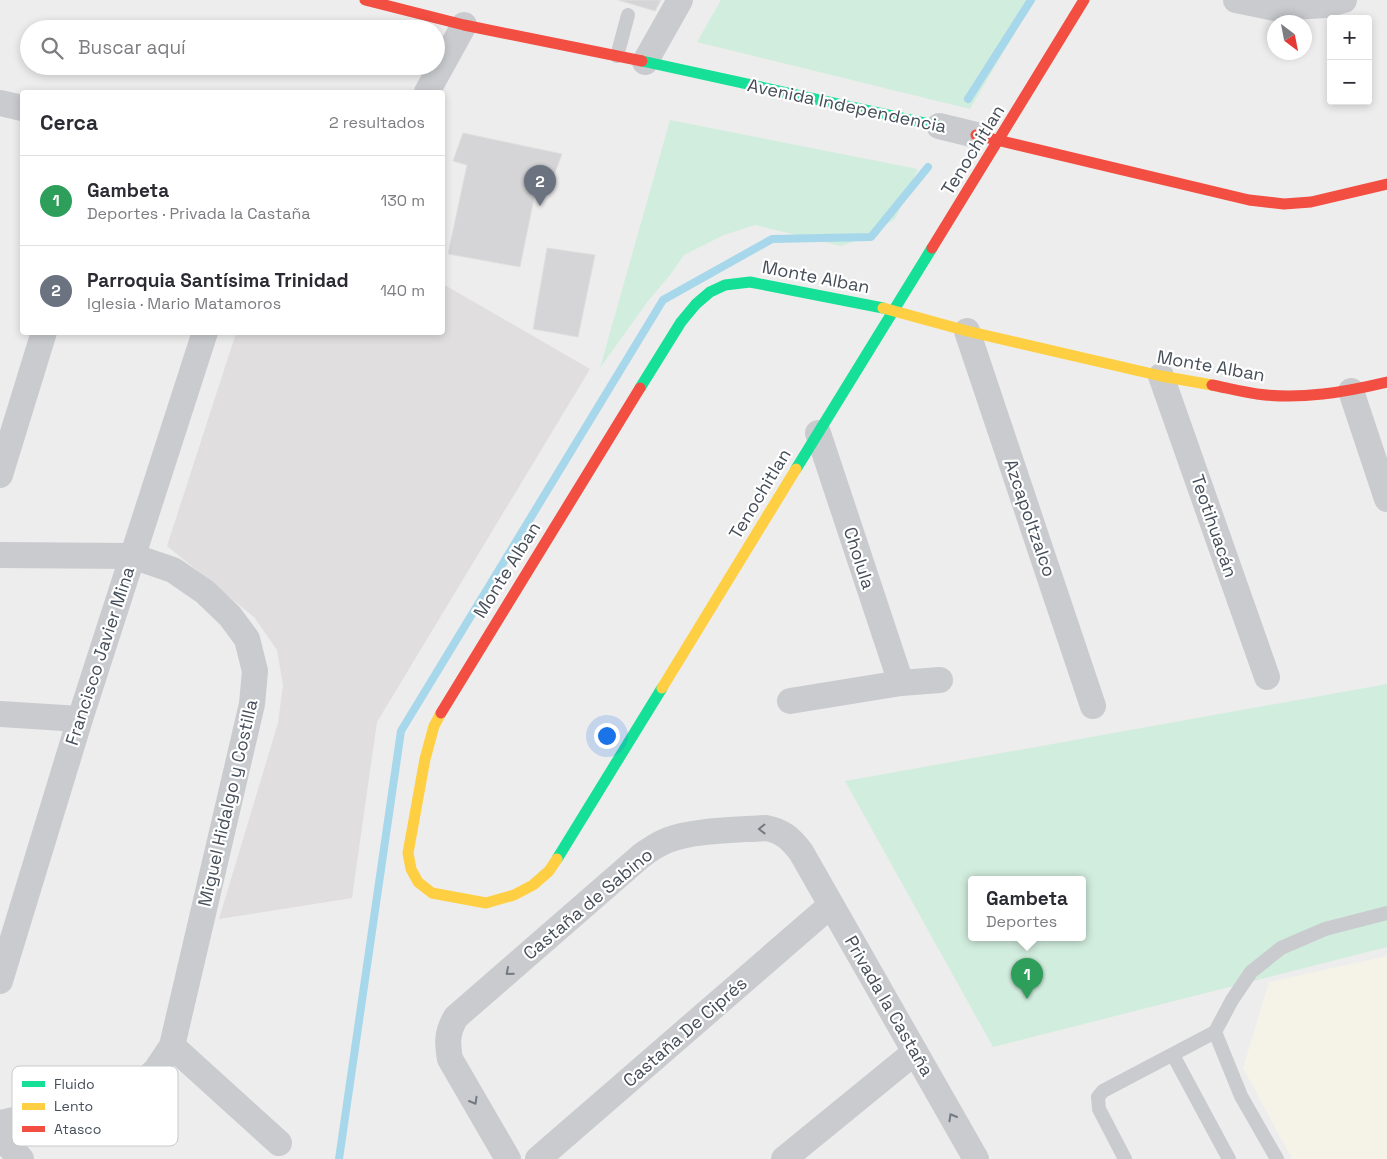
<!DOCTYPE html>
<html lang="es">
<head>
<meta charset="utf-8">
<style>
	:root { --surface:#fff; --page:#f2f2f3; --text:#2b2b33; --muted:#7c7c81; --line:#e1e1e2; --accent:#80868d }
	body { margin:0; font-family:"Space Grotesk",sans-serif; background:var(--page); color:var(--text) }
	.controls { position:absolute; right:15px; top:15px; display:grid; overflow:hidden; border-radius:5px; box-shadow:0 2px 8px #0003 }
	.controls button { width:45px; height:45px; display:grid; place-items:center; padding:0; border:0; border-bottom:1px solid var(--line); background:var(--surface); color:var(--text); font:25px sans-serif }
	.compass { position:absolute; left:1267px; top:15px; width:45px; height:45px; border-radius:50%; background:var(--surface); box-shadow:0 2px 8px #0003; rotate:148deg }
	.you { position:absolute; left:606px; top:735px; width:18px; height:18px; margin:-12px; border:4px solid #fff; border-radius:50%; background:#1a73e8; box-shadow:0 0 0 8px #1a73e833 }
	.badge { display:grid; place-items:center; width:32px; height:32px; border-radius:50%; background:var(--accent); color:#fff; font-size:16px; font-weight:700 }
	.pin { position:absolute; translate:-50% -41px; filter:drop-shadow(0 1px 2px #0008) }
	.pin::after { content:''; position:absolute; top:26px; width:18px; height:15px; background:inherit; clip-path:polygon(0 0,100% 0,50% 100%) }
	.popup { position:absolute; left:968px; top:876px; width:118px; height:65px; box-sizing:border-box; display:grid; place-content:center; border-radius:5px; background:var(--surface); filter:drop-shadow(0 1px 4px #0005); font-size:16px; white-space:nowrap; color:var(--muted) }
	.popup b { font-size:19px; color:var(--text) }
	.popup::after { content:''; position:absolute; left:50%; top:100%; margin-left:-10px; border:10px solid transparent; border-top-color:var(--surface) }
	.list { margin:0; padding:0; list-style:none }
	h2 { display:flex; justify-content:space-between; align-items:center; height:65px; margin:0; padding:0 20px; font-size:21px }
	h2 small { font-size:16px; font-weight:400; color:var(--muted) }
	.list li { display:grid; grid-template-columns:32px 1fr auto; gap:15px; align-items:center; box-sizing:border-box; height:90px; padding:0 20px; border-top:1px solid var(--line) }
	.list b { display:block; font-size:19px; white-space:nowrap }
	.list p { margin:0; font-size:16px; white-space:nowrap; color:var(--muted) }
	.list em { font-size:16px; font-style:normal; color:var(--muted) }
	.icon { flex:none; width:28px; height:28px; fill:none; stroke:currentColor; stroke-width:2; stroke-linecap:round; stroke-linejoin:round }
	.map { position:relative; flex:none; width:1387px; height:1159px; overflow:hidden }
	.search { position:absolute; background:var(--surface); box-shadow:0 2px 8px #0003; left:20px; top:20px; width:425px; height:55px; display:flex; align-items:center; gap:12px; box-sizing:border-box; padding:0 18px; border-radius:28px; color:var(--muted); font-size:19px }
	.panel { position:absolute; background:var(--surface); box-shadow:0 2px 8px #0003; left:20px; top:90px; width:425px; height:245px; border-radius:5px }
	.map>svg:first-child { display:block }
	.commercial { fill:#f5f2e8 }
	.education { fill:#e0dedf }
	.green { fill:#d1edde; fill-rule:evenodd }
	.lines { fill:none; stroke-linecap:round; stroke-linejoin:round }
	.stream { stroke:#a7d7ea; stroke-width:8 }
	.building { fill:#d5d5d7; stroke:#dfdfe0 }
	.lane { stroke:#c9cbce; stroke-width:14 }
	.street { stroke:#c9cbce; stroke-width:26 }
	.fast { stroke:#16e098; stroke-width:11 }
	.slow { stroke:#ffcf43; stroke-width:11 }
	.jam { stroke:#f24e42; stroke-width:11 }
	.oneway { stroke:#737a82 }
	.labels { text-anchor:middle; stroke-width:4.5; stroke-linejoin:round; paint-order:stroke }
	.street-label { font-size:18px; fill:#454e59; stroke:#fff }
	.key { fill:#fff; stroke:#c7cacd; stroke-width:1 }
	.key-label { font-size:14px; fill:#454e59 }
</style>
</head>
<body>
<div class="map">
<svg width="1387" height="1159" viewBox="0 0 1387 1159">
	<rect width="100%" height="100%" fill="#eeeded"/>
	<!-- commercial -->
	<path class="commercial" d="M1387,956V1159H1292L1243,1068L1269,982Z"/>
	<!-- education -->
	<path class="education" d="M443,284L590,369L377,722L352,898L219,919L278,723L283,685L277,650L254,617L167,546L236,333L442,332Z"/>
	<!-- green -->
	<g class="green">
		<path d="M721,0H1034L970,109L697,42Z"/>
		<path d="M670,120L918,169L895,219L865,238L841,246L755,225L724,235L684,255L670,275L648,301L600,368Z"/>
		<path d="M1387,684V947L993,1047L845,781ZM972,880H1082V938H972Z"/>
	</g>
	<g class="lines">
		<!-- stream -->
		<g class="stream">
			<path d="M968,99L1031,0"/>
			<path d="M339,1159L401,731L663,300L772,239L871,237L928,167"/>
		</g>
	</g>
	<!-- building -->
	<g class="building">
		<path d="M618,0H661L655,11Z"/>
		<path d="M463,133L562,154L553,178L539,174L520,267L448,254L467,165L453,161Z"/>
		<path d="M547,248L595,255L578,337L533,329Z"/>
	</g>
	<g class="lines">
		<!-- lane -->
		<g class="lane">
			<path d="M617,56L628,15"/>
			<path d="M1173,1055L1229,1159"/>
			<path d="M1125,1159L1099,1109L1098,1097L1103,1091L1215,1032"/>
			<path d="M1277,1159L1241,1096L1215,1032L1232,1000L1251,972L1281,948L1325,929L1387,913"/>
		</g>
		<!-- street -->
		<g class="street">
			<path d="M1236,0L1275,8L1326,5L1344,0"/>
			<path d="M645,62L680,0"/>
			<path d="M427,92L464,25"/>
			<path d="M0,103L22,108"/>
			<path d="M939,126L976,135"/>
			<path d="M967,331L1093,706"/>
			<path d="M1161,376L1267,677"/>
			<path d="M1351,391L1387,499"/>
			<path d="M818,433L901,683"/>
			<path d="M0,475L44,332"/>
			<path d="M0,555L132,556L173,570L205,592L230,616L247,639L255,671L252,704L172,1046L156,1070L139,1086L117,1097L0,1123"/>
			<path d="M790,701L901,683L940,680"/>
			<path d="M0,714L80,719"/>
			<path d="M0,981L80,719L205,332"/>
			<path d="M172,1046L279,1143"/>
			<path d="M0,1137L21,1159"/>
			<path d="M508,1159L450,1059C447,1042 447,1032 456,1017L641,856C649,850 658,844 668,840C693,830 738,830 766,828C783,831 791,839 801,852L976,1159"/>
			<path d="M538,1159L831,905"/>
			<path d="M784,1159L915,1052"/>
		</g>
		<!-- fast -->
		<g class="fast">
			<path d="M642,61L939,126"/>
			<path d="M640,388L681,322L696,304L710,292L725,285L750,282L883,308"/>
			<path d="M796,469L932,248"/>
			<path d="M557,859L662,688"/>
		</g>
		<!-- slow -->
		<g class="slow">
			<path d="M883,308L967,331L1161,376L1212,385"/>
			<path d="M662,688L796,469"/>
			<path d="M441,713L434,726L425,759L408,853L411,869L418,882L432,893L486,903L514,895L533,885L549,871L557,859"/>
		</g>
		<!-- jam -->
		<g class="jam">
			<path d="M365,0L464,25L642,61"/>
			<path d="M976,135L1249,200L1284,204L1311,202L1387,184"/>
			<path d="M932,248L1084,0"/>
			<path d="M1212,385C1227,388 1242,392 1257,394C1301,400 1345,392 1387,382"/>
			<path d="M441,713L640,388"/>
		</g>
	</g>
	<!-- one-way arrows -->
	<defs><path id="oneway-chevron" d="M-2-3.5L2.5 0L-2 3.5" fill="none" stroke-width="1.6" stroke-linecap="round" stroke-linejoin="round" transform="scale(1.25)"/></defs>
	<g class="oneway">
		<use href="#oneway-chevron" transform="translate(762 829) rotate(179)"/>
		<use href="#oneway-chevron" transform="translate(509 972) rotate(139)"/>
		<use href="#oneway-chevron" transform="translate(474 1101) rotate(60)"/>
		<use href="#oneway-chevron" transform="translate(952 1117) rotate(-120)"/>
	</g>
	<g class="labels">
		<!-- street labels -->
		<g class="street-label">
			<text transform="translate(847 106) rotate(12)" y="6">Avenida Independencia</text>
			<text transform="translate(973 150) rotate(-58)" y="6">Tenochitlan</text>
			<text transform="translate(816 277) rotate(11)" y="6">Monte Alban</text>
			<text transform="translate(1211 366) rotate(10)" y="6">Monte Alban</text>
			<text transform="translate(760 494) rotate(-59)" y="6">Tenochitlan</text>
			<text transform="translate(1030 518) rotate(71)" y="6">Azcapoltzalco</text>
			<text transform="translate(1214 526) rotate(71)" y="6">Teotihuacán</text>
			<text transform="translate(859 558) rotate(72)" y="6">Cholula</text>
			<text transform="translate(507 570) rotate(-58)" y="6">Monte Alban</text>
			<text transform="translate(100 656) rotate(-72)" y="6">Francisco Javier Mina</text>
			<text transform="translate(228 803) rotate(-77)" y="6">Miguel Hidalgo y Costilla</text>
			<text transform="translate(588 904) rotate(-40)" y="6">Castaña de Sabino</text>
			<text transform="translate(889 1006) rotate(60)" y="6">Privada la Castaña</text>
			<text transform="translate(685 1032) rotate(-41)" y="6">Castaña De Ciprés</text>
		</g>
	</g>
	<!-- legend -->
	<rect x="12" y="1066" width="166" height="80" rx="8" class="key"/>
	<rect x="22" y="1081" width="23" height="6" fill="#16e098"/>
	<rect x="22" y="1103" width="23" height="7" fill="#ffcf43"/>
	<rect x="22" y="1126" width="23" height="6" fill="#f24e42"/>
	<g class="key-label">
		<text x="54" y="1089">Fluido</text>
		<text x="54" y="1111">Lento</text>
		<text x="54" y="1134">Atasco</text>
	</g>
</svg>
<div class="controls">
<button>+</button>
<button>−</button>
</div>
<svg class="compass" viewBox="-18 -18 36 36"><path d="M0-13l5 13h-10z" fill="#e53935"/><path d="M0 13l5-13h-10z" fill="#7c7c81"/></svg>
<div class="you"></div>
<div class="pin badge" style="left:1027px;top:999px;background:#2e9e5b">1</div>
<div class="popup"><b>Gambeta</b>Deportes</div>
<div class="pin badge" style="left:540px;top:206px;background:#6b7280">2</div>
<div class="search"><svg class="icon" aria-label="search" viewBox="0 0 24 24"><circle cx="10" cy="10" r="6"/><path d="M15 15l6 6"/></svg>Buscar aquí</div>
<section class="panel">
<h2>Cerca<small>2 resultados</small></h2>
<ul class="list">
<li><span class="badge" style="background:#2e9e5b">1</span><div><b>Gambeta</b><p>Deportes · Privada la Castaña</p></div><em>130 m</em></li>
<li><span class="badge" style="background:#6b7280">2</span><div><b>Parroquia Santísima Trinidad</b><p>Iglesia · Mario Matamoros</p></div><em>140 m</em></li>
</ul>
</section>
</div>
</body>
</html>
